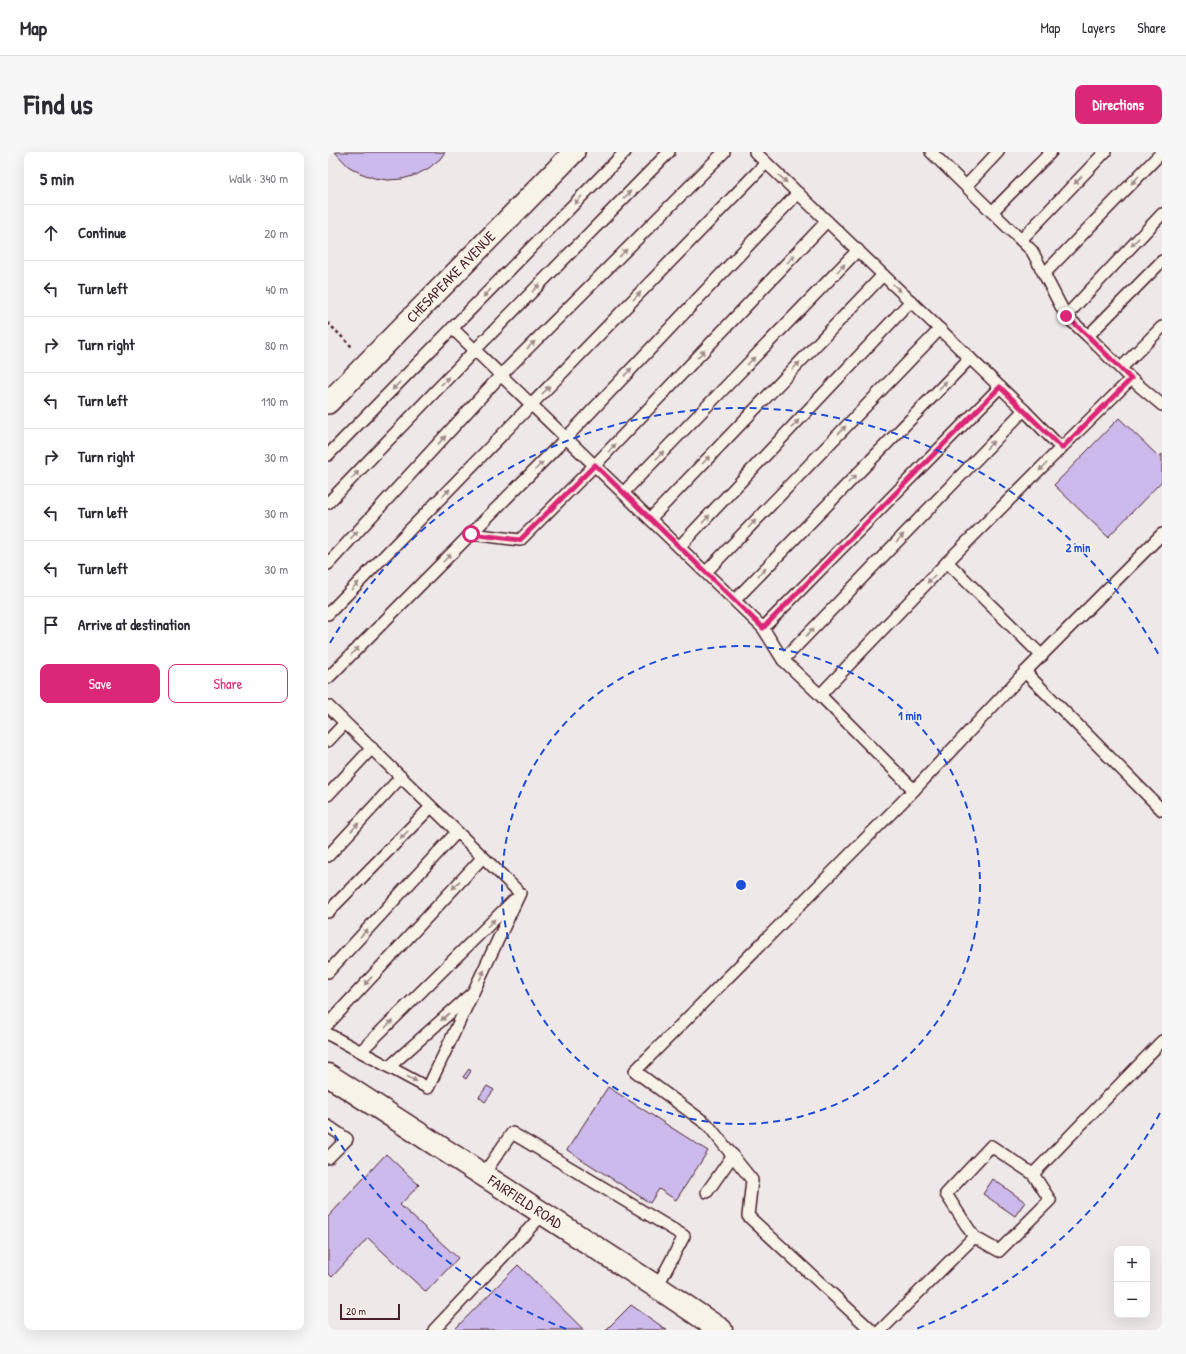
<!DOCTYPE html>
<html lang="en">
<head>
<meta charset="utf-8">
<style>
	:root { --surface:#fff; --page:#f7f7f7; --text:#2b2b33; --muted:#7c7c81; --line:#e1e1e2; --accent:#db2777 }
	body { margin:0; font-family:"Patrick Hand",sans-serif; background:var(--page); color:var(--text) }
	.controls { position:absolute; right:12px; bottom:12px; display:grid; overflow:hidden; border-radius:8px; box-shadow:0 4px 16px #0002 }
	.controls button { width:36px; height:36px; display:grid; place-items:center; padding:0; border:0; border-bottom:1px solid var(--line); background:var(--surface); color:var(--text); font:20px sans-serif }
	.scale { position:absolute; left:12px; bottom:10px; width:60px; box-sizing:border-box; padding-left:4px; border:2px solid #4a1f2b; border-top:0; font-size:11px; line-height:14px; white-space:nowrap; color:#4a1f2b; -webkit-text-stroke:3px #f7f3e8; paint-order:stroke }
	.stop { position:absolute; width:12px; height:12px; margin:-9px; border:3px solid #db2777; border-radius:50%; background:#fff }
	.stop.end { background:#db2777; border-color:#fff; box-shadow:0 1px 4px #0008 }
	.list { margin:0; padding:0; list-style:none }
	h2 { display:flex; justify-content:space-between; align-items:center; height:52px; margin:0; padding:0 16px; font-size:17px }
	h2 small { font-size:13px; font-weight:400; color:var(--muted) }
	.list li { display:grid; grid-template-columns:26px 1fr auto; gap:12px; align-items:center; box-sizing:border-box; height:56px; padding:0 16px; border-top:1px solid var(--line) }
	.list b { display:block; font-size:15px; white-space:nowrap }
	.list em { font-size:13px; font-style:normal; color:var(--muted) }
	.actions { display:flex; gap:8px; padding:12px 16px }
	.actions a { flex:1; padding:9px 0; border:1px solid var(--accent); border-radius:8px; text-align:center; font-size:14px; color:var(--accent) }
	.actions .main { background:var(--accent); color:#fff }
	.icon { flex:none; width:22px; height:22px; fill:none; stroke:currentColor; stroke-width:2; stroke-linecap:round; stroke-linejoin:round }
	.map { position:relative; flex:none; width:834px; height:1178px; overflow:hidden; border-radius:8px }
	header { display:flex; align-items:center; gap:24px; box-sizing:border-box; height:56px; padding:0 20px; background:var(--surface); border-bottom:1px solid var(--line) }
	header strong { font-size:19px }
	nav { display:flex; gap:22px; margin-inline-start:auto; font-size:14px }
	.intro { display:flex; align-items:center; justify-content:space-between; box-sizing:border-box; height:96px; padding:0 24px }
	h1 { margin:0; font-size:28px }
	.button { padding:10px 18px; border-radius:8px; background:var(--accent); color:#fff; font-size:14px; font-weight:700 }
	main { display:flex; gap:24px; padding:0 24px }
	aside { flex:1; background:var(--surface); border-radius:8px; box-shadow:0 4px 16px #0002 }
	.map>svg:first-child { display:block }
	.building { fill:#cbbaeb; stroke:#4a1f2b }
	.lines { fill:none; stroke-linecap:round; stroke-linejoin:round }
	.service-casing { stroke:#4a1f2b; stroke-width:14 }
	.minor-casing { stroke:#4a1f2b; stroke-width:24 }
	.tertiary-casing { stroke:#4a1f2b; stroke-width:25 }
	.path { stroke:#4a1f2b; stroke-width:2.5; stroke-dasharray:3 3; stroke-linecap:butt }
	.service { stroke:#f7f3e8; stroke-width:11 }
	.minor { stroke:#f7f3e8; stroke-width:21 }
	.tertiary { stroke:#f7f3e8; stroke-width:22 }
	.oneway { fill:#a0898a }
	.route { stroke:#db2777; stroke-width:5 }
	.ring { fill:none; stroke:#1d4ed8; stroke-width:2; stroke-dasharray:7 5 }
	.labels { text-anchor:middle; stroke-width:3; stroke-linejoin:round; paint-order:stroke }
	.street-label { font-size:15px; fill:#4a1f2b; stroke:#f7f3e8 }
	.centre { fill:#1d4ed8; stroke:#f7f3e8; stroke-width:2 }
	.ring-label { font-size:12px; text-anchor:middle; font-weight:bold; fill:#1d4ed8; stroke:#f7f3e8; stroke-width:3; stroke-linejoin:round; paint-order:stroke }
</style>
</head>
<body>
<header>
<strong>Map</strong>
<nav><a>Map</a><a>Layers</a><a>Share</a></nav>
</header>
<div class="intro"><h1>Find us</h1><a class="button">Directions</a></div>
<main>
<aside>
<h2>5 min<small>Walk · 340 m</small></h2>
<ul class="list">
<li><svg class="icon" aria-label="ahead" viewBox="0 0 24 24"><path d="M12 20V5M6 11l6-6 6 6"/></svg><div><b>Continue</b></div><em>20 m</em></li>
<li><svg class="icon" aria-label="left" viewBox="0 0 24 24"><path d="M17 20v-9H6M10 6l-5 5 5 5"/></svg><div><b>Turn left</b></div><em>40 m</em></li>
<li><svg class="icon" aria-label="right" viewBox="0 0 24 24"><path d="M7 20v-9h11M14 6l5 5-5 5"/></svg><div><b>Turn right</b></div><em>80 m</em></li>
<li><svg class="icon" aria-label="left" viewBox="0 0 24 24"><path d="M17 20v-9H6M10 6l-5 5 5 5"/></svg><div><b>Turn left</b></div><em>110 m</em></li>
<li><svg class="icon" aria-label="right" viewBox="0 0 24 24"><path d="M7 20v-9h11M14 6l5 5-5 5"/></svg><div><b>Turn right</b></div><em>30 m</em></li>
<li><svg class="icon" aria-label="left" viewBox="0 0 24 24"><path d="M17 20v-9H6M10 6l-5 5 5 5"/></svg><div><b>Turn left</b></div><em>30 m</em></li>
<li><svg class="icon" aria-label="left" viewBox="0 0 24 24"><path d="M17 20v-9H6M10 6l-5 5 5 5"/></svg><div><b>Turn left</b></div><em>30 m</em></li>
<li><svg class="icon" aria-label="arrive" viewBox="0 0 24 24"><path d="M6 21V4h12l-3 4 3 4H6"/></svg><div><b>Arrive at destination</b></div></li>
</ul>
<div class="actions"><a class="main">Save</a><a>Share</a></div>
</aside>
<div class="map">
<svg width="834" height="1178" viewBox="0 0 834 1178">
	<rect width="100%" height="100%" fill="#eee8e9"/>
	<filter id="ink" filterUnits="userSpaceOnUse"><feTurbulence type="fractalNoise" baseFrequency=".025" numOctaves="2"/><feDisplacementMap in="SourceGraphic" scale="8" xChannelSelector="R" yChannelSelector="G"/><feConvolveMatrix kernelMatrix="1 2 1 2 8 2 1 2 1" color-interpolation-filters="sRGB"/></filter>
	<g filter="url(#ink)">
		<!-- building -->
		<g class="building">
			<path d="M7,0H117L112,7L101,16L88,23L74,27L60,28L46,26L32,21L20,14Z"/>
			<path d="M791,266L831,305L834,302V329L780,385L726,333Z"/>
			<path d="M141,917L143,919L138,927L135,925Z"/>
			<path d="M159,934L166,938L157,950L151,945Z"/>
			<path d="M280,935L380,999L348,1048L331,1037L322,1051L239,998Z"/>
			<path d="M58,1002L91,1033L72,1053L130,1106L98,1140L40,1086L4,1125L0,1121V1065Z"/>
			<path d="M665,1027L697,1050L687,1064L655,1042Z"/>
			<path d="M190,1113L256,1178H126Z"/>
			<path d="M303,1153L339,1178H278Z"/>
		</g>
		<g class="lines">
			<defs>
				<g id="service">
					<path d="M603,0L704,99L738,164L760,184L803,227L834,253"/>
					<path d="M638,34L670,0"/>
					<path d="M664,60L723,0"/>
					<path d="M693,88L777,0"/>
					<path d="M716,122L834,0"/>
					<path d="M738,164L834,62"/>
					<path d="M124,176L435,476L455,508L492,543L619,410L733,296L696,258L427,0"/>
					<path d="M760,184L834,109"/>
					<path d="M793,216L834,175"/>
					<path d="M733,296L803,227"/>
					<path d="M0,303L297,0"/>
					<path d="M295,341L530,98"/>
					<path d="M0,351L147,198L341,0"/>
					<path d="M322,367L555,123"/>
					<path d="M143,382L192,388L267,313L499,69"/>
					<path d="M351,395L583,149"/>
					<path d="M619,410L714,504"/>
					<path d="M0,412L173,223L396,0"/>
					<path d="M378,420L612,177"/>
					<path d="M407,448L642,206"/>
					<path d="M0,462L438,11"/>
					<path d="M435,476L672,235"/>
					<path d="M455,508L696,258"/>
					<path d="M697,520L834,658"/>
					<path d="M0,526L238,286L470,41"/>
					<path d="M492,543L586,638"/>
					<path d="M0,554L192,741L100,936L0,882"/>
					<path d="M0,589L17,571"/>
					<path d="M0,643L44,596"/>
					<path d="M0,704L73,625"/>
					<path d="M0,760L103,655"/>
					<path d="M0,820L129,680"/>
					<path d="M0,872L155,705"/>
					<path d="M33,899L186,748"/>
					<path d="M61,915L143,842"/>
					<path d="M0,974L19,987L0,1006"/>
					<path d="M155,1023L184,981L356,1084L329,1135"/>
					<path d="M379,1040L405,1003"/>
					<path d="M646,1085L671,1099L722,1048L705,1022"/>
					<path d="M106,1178L215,1062"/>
					<path d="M543,1178L420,1064L424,1028L380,973L307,919L586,638L697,520L834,382"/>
					<path d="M553,1178L646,1085L618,1042L663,994L705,1022L834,889"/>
				</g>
				<path id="minor" d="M0,251L246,0"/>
				<path id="tertiary" d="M0,923L329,1135L393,1178"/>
			</defs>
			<!-- service casing -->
			<use href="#service" class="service-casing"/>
			<!-- minor casing -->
			<use href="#minor" class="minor-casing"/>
			<!-- tertiary casing -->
			<use href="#tertiary" class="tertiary-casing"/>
			<!-- path -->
			<path class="path" d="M0,171L25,196"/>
			<!-- service -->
			<use href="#service" class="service"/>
			<!-- minor -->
			<use href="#minor" class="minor"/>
			<!-- tertiary -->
			<use href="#tertiary" class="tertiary"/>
		</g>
		<!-- one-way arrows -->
		<defs><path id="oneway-solid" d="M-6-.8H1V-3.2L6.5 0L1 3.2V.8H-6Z"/></defs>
		<g class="oneway">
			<use href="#oneway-solid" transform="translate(455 27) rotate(44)"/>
			<use href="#oneway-solid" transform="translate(750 28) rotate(134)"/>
			<use href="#oneway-solid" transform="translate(807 28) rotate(134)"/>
			<use href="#oneway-solid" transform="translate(299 43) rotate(-46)"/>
			<use href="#oneway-solid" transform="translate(250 48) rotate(134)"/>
			<use href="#oneway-solid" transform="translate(807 90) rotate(133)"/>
			<use href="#oneway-solid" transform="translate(295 101) rotate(-45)"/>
			<use href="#oneway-solid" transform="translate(463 107) rotate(-46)"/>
			<use href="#oneway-solid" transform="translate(513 116) rotate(-46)"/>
			<use href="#oneway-solid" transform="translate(208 136) rotate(-46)"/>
			<use href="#oneway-solid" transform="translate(569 136) rotate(44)"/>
			<use href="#oneway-solid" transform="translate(159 141) rotate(134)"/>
			<use href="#oneway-solid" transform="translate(309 144) rotate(-46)"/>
			<use href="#oneway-solid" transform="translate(203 193) rotate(-45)"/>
			<use href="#oneway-solid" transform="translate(373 202) rotate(-46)"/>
			<use href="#oneway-solid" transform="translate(423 209) rotate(-46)"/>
			<use href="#oneway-solid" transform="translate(468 214) rotate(-46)"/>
			<use href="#oneway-solid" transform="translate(300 220) rotate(-47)"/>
			<use href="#oneway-solid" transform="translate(117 229) rotate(-46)"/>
			<use href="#oneway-solid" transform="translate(615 233) rotate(-46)"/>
			<use href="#oneway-solid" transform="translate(68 234) rotate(134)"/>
			<use href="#oneway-solid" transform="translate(218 238) rotate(-46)"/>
			<use href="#oneway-solid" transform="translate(467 272) rotate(-47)"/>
			<use href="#oneway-solid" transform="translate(514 278) rotate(-46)"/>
			<use href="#oneway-solid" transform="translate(114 288) rotate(-47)"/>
			<use href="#oneway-solid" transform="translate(662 293) rotate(-46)"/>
			<use href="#oneway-solid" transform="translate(284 296) rotate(-46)"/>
			<use href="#oneway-solid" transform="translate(332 303) rotate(-46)"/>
			<use href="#oneway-solid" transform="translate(378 308) rotate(-46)"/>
			<use href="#oneway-solid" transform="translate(211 314) rotate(-45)"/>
			<use href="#oneway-solid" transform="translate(715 315) rotate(135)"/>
			<use href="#oneway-solid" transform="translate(27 323) rotate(-46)"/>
			<use href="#oneway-solid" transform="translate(524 327) rotate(-46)"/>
			<use href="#oneway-solid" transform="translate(118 341) rotate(-46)"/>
			<use href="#oneway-solid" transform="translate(378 367) rotate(-47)"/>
			<use href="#oneway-solid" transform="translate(424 372) rotate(-46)"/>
			<use href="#oneway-solid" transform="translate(26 383) rotate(-47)"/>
			<use href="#oneway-solid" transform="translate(572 386) rotate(-46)"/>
			<use href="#oneway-solid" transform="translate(119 406) rotate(-45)"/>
			<use href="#oneway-solid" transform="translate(434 420) rotate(-46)"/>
			<use href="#oneway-solid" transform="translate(603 427) rotate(134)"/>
			<use href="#oneway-solid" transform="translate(27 434) rotate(-46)"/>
			<use href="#oneway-solid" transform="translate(482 480) rotate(-46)"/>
			<use href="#oneway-solid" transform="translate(27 499) rotate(-45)"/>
			<use href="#oneway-solid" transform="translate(27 675) rotate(-47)"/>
			<use href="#oneway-solid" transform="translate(76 683) rotate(134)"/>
			<use href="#oneway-solid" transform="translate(128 733) rotate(133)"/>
			<use href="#oneway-solid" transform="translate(163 771) rotate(-45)"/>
			<use href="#oneway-solid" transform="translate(36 781) rotate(-47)"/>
			<use href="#oneway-solid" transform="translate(154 823) rotate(-65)"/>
			<use href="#oneway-solid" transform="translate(40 829) rotate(133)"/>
			<use href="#oneway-solid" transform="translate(117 865) rotate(138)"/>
			<use href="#oneway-solid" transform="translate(61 872) rotate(-45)"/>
			<use href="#oneway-solid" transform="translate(84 927) rotate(28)"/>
		</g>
	</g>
	<g class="lines" filter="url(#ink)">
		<!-- route -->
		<path class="route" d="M143,382L192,388L267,313L435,476L672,235L734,296L803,227L760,184L738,164"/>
	</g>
	<!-- distance rings -->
	<g class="ring">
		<circle cx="413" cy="733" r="239"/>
		<path d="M832 961A477 477 0 0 1 588 1177M238 1177A477 477 0 0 1 2 975M2 491A477 477 0 0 1 832 505"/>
	</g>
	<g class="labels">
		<!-- street labels -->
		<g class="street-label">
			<text transform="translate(123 125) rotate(-46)" y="5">CHESAPEAKE AVENUE</text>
			<text transform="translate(197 1050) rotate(33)" y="5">FAIRFIELD ROAD</text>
		</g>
	</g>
	<circle cx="413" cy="733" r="6" class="centre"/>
	<g class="ring-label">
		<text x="750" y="400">2 min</text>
		<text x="582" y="568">1 min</text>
	</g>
</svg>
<div class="controls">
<button>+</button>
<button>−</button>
</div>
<div class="scale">20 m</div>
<div class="stop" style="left:143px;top:382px"></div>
<div class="stop end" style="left:738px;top:164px"></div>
</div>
</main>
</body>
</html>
